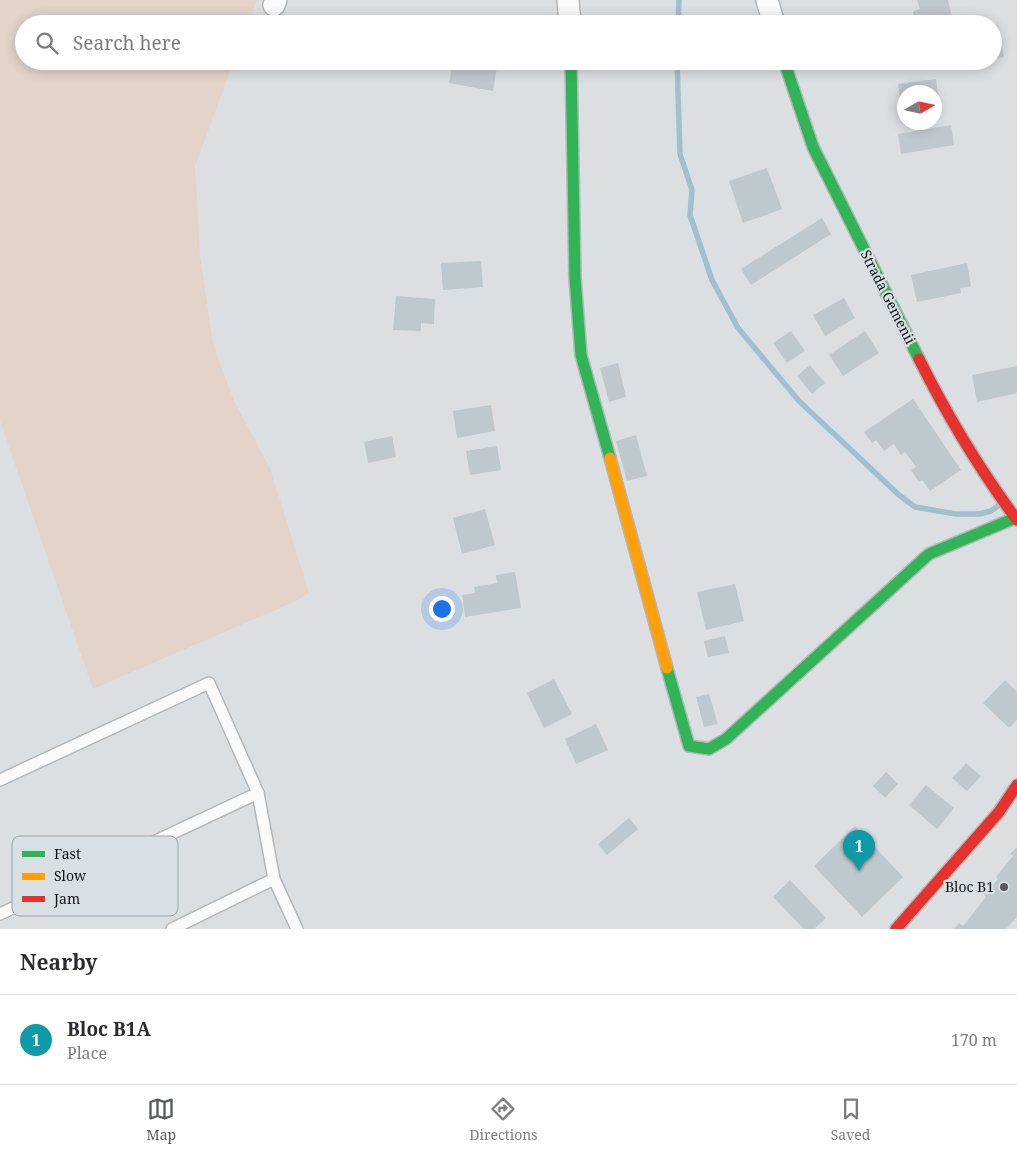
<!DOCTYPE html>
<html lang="en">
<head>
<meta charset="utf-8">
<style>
	:root { --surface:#fff; --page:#f7f7f7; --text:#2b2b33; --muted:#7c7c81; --line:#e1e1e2; --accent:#575a5c }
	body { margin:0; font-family:"Noto Serif",serif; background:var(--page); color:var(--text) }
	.compass { position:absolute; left:897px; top:85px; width:45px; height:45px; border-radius:50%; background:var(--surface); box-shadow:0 2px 12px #0003; rotate:81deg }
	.you { position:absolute; left:441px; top:608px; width:18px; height:18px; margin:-12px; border:4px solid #fff; border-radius:50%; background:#1a73e8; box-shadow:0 0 0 8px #1a73e833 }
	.badge { display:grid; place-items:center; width:32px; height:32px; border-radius:50%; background:var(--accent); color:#fff; font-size:16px; font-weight:700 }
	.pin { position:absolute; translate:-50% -41px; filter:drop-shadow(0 1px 2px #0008) }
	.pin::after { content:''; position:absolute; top:26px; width:18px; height:15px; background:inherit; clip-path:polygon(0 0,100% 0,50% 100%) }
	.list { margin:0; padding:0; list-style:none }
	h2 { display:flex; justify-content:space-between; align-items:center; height:65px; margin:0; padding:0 20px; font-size:21px }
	h2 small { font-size:16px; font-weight:400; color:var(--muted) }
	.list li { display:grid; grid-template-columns:32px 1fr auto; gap:15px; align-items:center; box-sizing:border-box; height:90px; padding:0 20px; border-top:1px solid var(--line) }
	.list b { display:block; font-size:19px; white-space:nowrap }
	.list p { margin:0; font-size:16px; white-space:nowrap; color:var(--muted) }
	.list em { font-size:16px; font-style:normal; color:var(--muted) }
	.icon { flex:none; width:28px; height:28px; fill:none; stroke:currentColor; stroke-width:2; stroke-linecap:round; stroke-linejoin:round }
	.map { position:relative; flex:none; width:1017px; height:929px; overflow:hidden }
	.search { position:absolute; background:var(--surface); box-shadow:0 2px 12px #0003; left:15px; right:15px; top:15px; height:55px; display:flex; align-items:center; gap:12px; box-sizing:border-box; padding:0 18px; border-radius:28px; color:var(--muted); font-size:19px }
	.sheet { height:155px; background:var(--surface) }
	nav { display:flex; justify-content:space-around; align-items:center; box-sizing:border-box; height:70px; border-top:1px solid var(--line); background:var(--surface); font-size:14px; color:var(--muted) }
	nav a { display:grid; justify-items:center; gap:2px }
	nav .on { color:var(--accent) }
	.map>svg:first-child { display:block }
	.green { fill:#e3d3c9 }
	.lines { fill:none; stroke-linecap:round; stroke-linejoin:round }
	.stream { stroke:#a0bfcf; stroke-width:5.5 }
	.building { fill:#bfc8cd }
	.lane-casing { stroke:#b4b7b9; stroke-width:14 }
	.street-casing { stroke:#b4b7b9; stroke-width:24 }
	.fast-casing { stroke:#b4b7b9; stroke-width:14 }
	.slow-casing { stroke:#b4b7b9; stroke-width:14 }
	.jam-casing { stroke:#b4b7b9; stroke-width:14 }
	.lane { stroke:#fafafa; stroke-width:11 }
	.street { stroke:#fafafa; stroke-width:21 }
	.fast { stroke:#30b455; stroke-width:11 }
	.slow { stroke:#ff9f0a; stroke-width:11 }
	.jam { stroke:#e5322d; stroke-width:11 }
	.poi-dot { fill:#575a5c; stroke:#d9e0e4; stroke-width:2 }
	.labels { text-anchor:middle; stroke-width:4.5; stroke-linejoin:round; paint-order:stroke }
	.street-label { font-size:14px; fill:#101314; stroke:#d9e0e4 }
	.poi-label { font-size:14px; fill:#101314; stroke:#d9e0e4; text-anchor:end }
	.key { fill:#d9e0e4; stroke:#9da2a6; stroke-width:1 }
	.key-label { font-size:14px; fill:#101314 }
</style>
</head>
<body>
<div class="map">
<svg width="1017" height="929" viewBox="0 0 1017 929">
	<rect width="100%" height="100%" fill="#dcdfe1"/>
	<!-- green -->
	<path class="green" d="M0,0H257L248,24H24V61H234L195,166L200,256L213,344L234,401L270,468L309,593L296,601L93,689L0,421Z"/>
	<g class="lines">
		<!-- stream -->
		<g class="stream">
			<path d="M678,24L679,0"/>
			<path d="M677,61L680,154L692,190L690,215L712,280L738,328L799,401L899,495L915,507L956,514H979L991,511L998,506"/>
		</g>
	</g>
	<!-- building -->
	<g class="building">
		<path d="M917,0H948L953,21L938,24H915L913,11L920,9Z"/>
		<path d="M998,25L1004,57L993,59V26Z"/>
		<path d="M453,61H498L493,91L449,83Z"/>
		<path d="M936,79L939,103L934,104V92H904V108H901L898,84Z"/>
		<path d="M951,125L954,145L901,154L898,134Z"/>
		<path d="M767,168L782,209L743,223L729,181Z"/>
		<path d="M822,218L831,234L751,285L741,269Z"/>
		<path d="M481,261L483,287L443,290L441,263Z"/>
		<path d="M967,263L971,286L960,288L961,293L917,302L911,275Z"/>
		<path d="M396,296L435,299L434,324L421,323V331L393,330Z"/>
		<path d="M844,298L855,318L825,336L813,315Z"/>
		<path d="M791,331L805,351L787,363L773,343Z"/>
		<path d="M865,331L879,353L843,376L829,355Z"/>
		<path d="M618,363L626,397L609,402L600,368Z"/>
		<path d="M810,365L825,383L812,394L797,376Z"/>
		<path d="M1017,366V393L977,402L972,375Z"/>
		<path d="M913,399L961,470L930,491L922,480L919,482L911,470L916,467L905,452L901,455L894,444L884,451L876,440L872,443L864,432Z"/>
		<path d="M491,405L495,431L457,438L453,411Z"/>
		<path d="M636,435L647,476L627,481L616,441Z"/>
		<path d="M392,436L396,457L368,463L364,442Z"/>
		<path d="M497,446L501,470L470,475L466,451Z"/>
		<path d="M485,509L495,545L462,554L453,518Z"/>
		<path d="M515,572L521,608L465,617L462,595L475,593L474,587L497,583L496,575Z"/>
		<path d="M735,584L744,621L706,630L697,592Z"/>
		<path d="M725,636L729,653L708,657L704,641Z"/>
		<path d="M554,679L572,714L544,728L527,693Z"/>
		<path d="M1005,680L1017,692V720L1009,728L983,703Z"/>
		<path d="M709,694L718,724L704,727L696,697Z"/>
		<path d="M596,724L608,750L576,764L565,739Z"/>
		<path d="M966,763L981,776L967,791L952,778Z"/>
		<path d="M886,772L898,784L885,798L873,786Z"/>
		<path d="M926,785L954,808L937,829L909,805Z"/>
		<path d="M629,818L638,829L607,855L598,844Z"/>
		<path d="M855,826L903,877L862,917L814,866Z"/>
		<path d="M1017,847V917L1006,929H954L959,923L963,926L986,897L984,895L998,879L996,877L1013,856L1010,854Z"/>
		<path d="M790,880L826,918L814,929H804L773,897Z"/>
	</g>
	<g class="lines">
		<defs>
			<g id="lane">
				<path d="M0,780L209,683L258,793L0,914"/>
				<path d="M258,793L274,879"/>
				<path d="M172,929L274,879L297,929"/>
			</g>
			<g id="street">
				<path d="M568,0L570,24"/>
				<path d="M767,0L774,24"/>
				<path d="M274,5L276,0"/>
			</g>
			<g id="fast">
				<path d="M571,61L575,278L581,355L610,458"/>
				<path d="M784,61L813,147L919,359"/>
				<path d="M667,668L689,746L709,749L726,739L929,554L1015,518"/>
			</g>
			<path id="slow" d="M610,458L667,668"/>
			<g id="jam">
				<path d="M919,359C947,415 980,470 1017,520"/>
				<path d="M896,929L999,812L1017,785"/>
			</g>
		</defs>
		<!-- lane casing -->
		<use href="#lane" class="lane-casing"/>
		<!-- street casing -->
		<use href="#street" class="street-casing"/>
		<!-- fast casing -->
		<use href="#fast" class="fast-casing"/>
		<!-- slow casing -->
		<use href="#slow" class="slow-casing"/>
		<!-- jam casing -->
		<use href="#jam" class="jam-casing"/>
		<!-- lane -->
		<use href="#lane" class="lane"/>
		<!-- street -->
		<use href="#street" class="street"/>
		<!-- fast -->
		<use href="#fast" class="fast"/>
		<!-- slow -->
		<use href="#slow" class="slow"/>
		<!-- jam -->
		<use href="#jam" class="jam"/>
	</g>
	<!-- markers -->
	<circle class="poi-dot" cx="1004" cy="887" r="5"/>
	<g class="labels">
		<!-- street labels -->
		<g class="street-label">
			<text transform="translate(888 297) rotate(63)" y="5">Strada Gemenii</text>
		</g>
		<!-- poi labels -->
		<g class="poi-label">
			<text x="994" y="892">Bloc B1</text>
		</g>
	</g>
	<!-- legend -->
	<rect x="12" y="836" width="166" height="80" rx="8" class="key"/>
	<rect x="22" y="851" width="23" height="6" fill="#30b455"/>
	<rect x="22" y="873" width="23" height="7" fill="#ff9f0a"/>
	<rect x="22" y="896" width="23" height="6" fill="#e5322d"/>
	<g class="key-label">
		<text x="54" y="859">Fast</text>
		<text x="54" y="881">Slow</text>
		<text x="54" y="904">Jam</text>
	</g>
</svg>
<svg class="compass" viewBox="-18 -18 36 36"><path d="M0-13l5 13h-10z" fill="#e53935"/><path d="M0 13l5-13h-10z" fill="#7c7c81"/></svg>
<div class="you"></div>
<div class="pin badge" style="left:859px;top:871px;background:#0f9aa8">1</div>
<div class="search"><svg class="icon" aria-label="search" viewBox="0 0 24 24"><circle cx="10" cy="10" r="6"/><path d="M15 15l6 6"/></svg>Search here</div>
</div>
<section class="sheet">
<h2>Nearby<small></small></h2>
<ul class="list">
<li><span class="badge" style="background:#0f9aa8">1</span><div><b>Bloc B1A</b><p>Place</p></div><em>170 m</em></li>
</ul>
</section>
<nav>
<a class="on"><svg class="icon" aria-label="map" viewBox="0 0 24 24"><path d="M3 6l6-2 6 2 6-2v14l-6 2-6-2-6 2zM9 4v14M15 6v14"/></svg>Map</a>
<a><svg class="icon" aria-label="directions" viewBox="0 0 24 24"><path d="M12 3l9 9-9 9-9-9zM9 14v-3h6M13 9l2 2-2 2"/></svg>Directions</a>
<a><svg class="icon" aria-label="saved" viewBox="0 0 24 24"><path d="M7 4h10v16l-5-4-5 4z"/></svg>Saved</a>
</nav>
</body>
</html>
